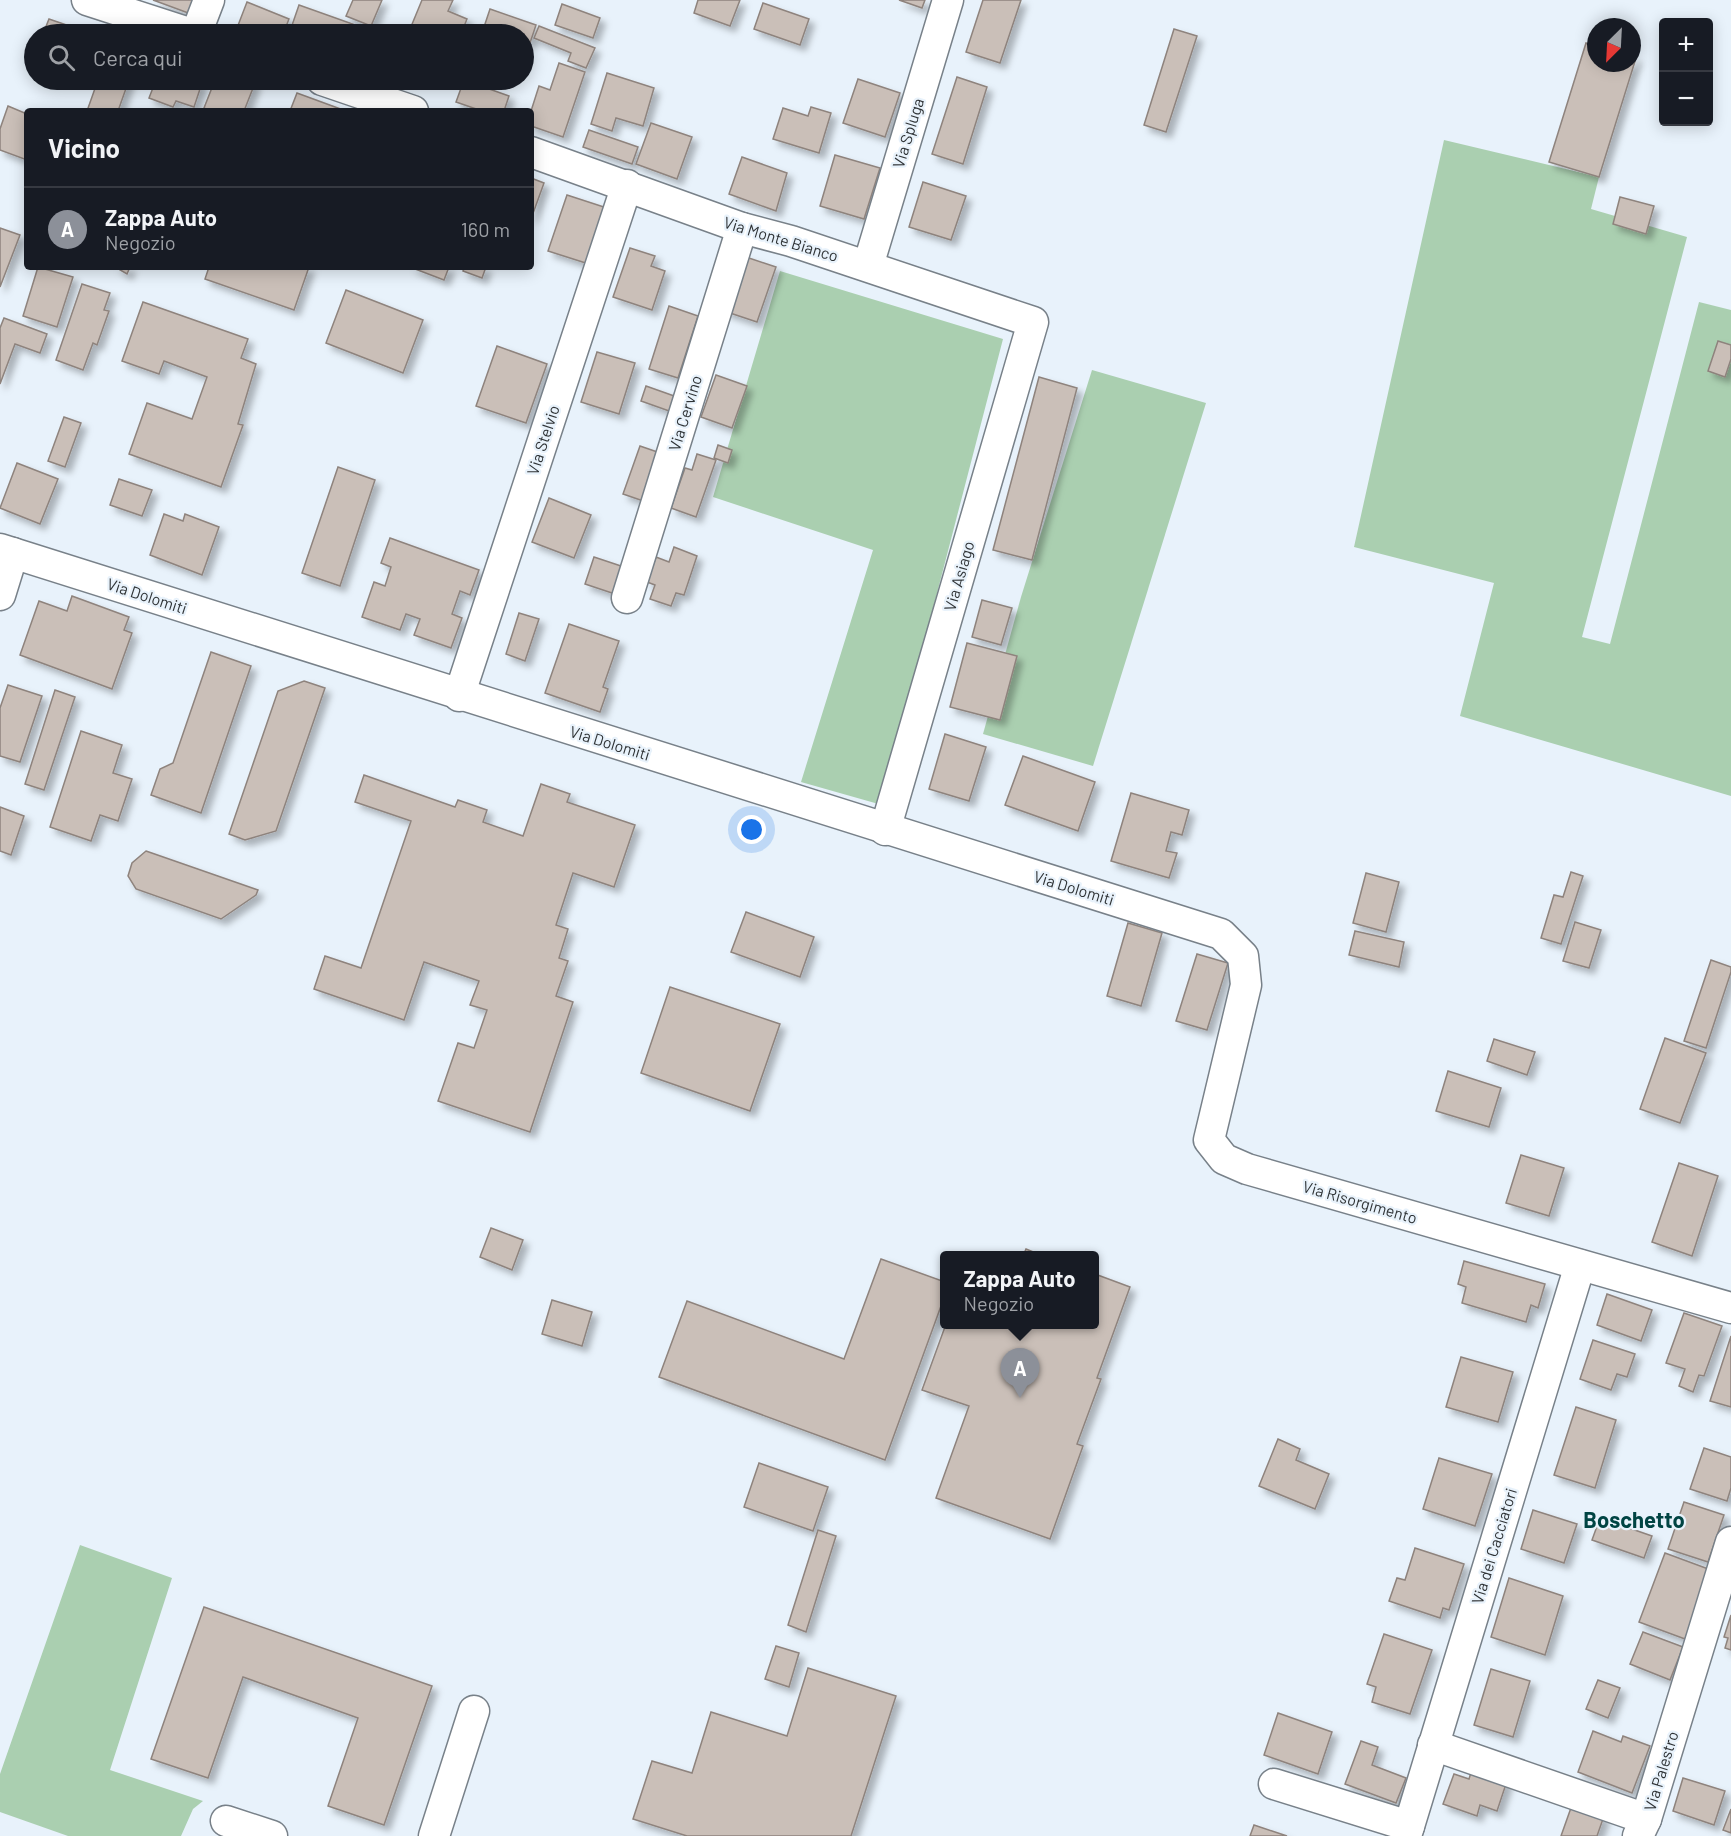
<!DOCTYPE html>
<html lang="it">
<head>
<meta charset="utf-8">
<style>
	:root { --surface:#171b24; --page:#20242c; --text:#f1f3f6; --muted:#9ea1a6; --line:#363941; --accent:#8c9099 }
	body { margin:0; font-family:Barlow,sans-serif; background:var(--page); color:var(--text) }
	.controls { position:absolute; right:18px; top:18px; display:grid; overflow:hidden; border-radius:6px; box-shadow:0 3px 15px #0003 }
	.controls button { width:54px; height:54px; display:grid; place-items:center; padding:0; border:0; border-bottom:2px solid var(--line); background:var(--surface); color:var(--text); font:30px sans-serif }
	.compass { position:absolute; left:1587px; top:18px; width:54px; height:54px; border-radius:50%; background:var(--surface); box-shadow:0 3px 15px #0003; rotate:204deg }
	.you { position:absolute; left:752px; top:830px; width:21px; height:21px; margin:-15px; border:4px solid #fff; border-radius:50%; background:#1a73e8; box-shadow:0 0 0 9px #1a73e833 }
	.badge { display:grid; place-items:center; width:39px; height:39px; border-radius:50%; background:var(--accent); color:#fff; font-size:20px; font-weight:700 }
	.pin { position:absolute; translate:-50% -50px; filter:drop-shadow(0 2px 3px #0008) }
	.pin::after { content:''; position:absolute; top:32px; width:21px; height:18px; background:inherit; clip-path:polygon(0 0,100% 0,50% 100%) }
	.popup { position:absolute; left:940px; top:1251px; width:159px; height:78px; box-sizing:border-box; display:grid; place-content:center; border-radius:6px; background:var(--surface); filter:drop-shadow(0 2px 4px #0005); font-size:20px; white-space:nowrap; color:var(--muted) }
	.popup b { font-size:22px; color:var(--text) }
	.popup::after { content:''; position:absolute; left:50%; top:100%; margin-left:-12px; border:12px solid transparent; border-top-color:var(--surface) }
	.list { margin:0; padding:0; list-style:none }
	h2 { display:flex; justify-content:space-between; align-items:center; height:78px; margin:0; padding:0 24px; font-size:26px }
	h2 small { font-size:20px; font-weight:400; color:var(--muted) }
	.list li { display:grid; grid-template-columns:39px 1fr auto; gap:18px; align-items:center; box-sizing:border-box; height:84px; padding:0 24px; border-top:2px solid var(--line) }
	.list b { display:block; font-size:22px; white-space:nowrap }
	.list p { margin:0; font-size:20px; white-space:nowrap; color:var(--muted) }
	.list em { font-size:20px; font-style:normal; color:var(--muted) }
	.icon { flex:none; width:33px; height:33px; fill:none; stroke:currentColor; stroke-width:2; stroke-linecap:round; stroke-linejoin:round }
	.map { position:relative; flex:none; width:1731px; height:1836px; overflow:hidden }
	.search { position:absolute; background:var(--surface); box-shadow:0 3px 15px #0003; left:24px; top:24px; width:510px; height:66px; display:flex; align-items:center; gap:15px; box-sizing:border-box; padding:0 21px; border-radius:33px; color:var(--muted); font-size:22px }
	.panel { position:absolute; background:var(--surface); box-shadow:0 3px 15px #0003; left:24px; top:108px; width:510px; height:162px; border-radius:6px }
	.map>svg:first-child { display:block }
	.green { fill:#aacfb0 }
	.building { fill:#cabfb8; stroke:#8e837d; stroke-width:1.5; filter:url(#shadow) }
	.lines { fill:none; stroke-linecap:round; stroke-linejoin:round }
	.minor-casing { stroke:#788189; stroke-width:33 }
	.minor { stroke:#fff; stroke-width:30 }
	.labels { text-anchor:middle; stroke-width:4.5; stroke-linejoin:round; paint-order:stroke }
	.street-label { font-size:16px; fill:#2f3336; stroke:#e8f2fb }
	.district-label { font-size:22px; font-weight:bold; fill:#004443; stroke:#e8f2fb }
</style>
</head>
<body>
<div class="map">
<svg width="1731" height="1836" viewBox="0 0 1731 1836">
	<defs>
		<filter id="shadow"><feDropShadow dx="5.5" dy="5.5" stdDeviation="3" flood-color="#0004"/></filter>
	</defs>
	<rect width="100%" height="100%" fill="#e8f2fb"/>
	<!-- green -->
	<g class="green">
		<path d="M1444,140L1599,177L1591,209L1687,237L1582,637L1610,644L1699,302L1731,310V796L1460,716L1494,583L1354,547Z"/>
		<path d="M780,271L1003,339L882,805L801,782L873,550L713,497Z"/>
		<path d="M1092,370L1206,403L1093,766L983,734L1021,597Z"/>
		<path d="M80,1545L172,1578L110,1770L203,1801L193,1809L181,1836H68L0,1812V1774Z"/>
	</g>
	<!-- building -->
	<g class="building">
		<path d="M153,0H196L191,14Z"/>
		<path d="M353,0H382L371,26L346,16Z"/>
		<path d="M422,0H453L448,11L467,19L461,34H408Z"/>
		<path d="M698,0H740L730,26L694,13Z"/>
		<path d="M899,0H925L922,8Z"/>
		<path d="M983,0H1021L1000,63L966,52Z"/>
		<path d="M247,2L289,19L283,34H253L237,28Z"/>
		<path d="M763,3L809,19L800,45L754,29Z"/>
		<path d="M562,4L600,18L593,38L555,25Z"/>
		<path d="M299,5L375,32V34H289Z"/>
		<path d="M490,9L536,25L530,43L524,40V34L482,33Z"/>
		<path d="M49,19L84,31L83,34H43Z"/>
		<path d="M539,26L595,48L586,68L568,61L571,53L534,38Z"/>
		<path d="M1174,29L1197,36L1166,132L1144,125Z"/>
		<path d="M1586,43L1596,46V63H1632V57L1636,58L1599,177L1549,162Z"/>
		<path d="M559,63L585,72L563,137L531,126V111L539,86L550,90Z"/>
		<path d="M607,73L654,88L643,126L616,118L612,131L591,124Z"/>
		<path d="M957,77L987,87L963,164L932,154Z"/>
		<path d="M858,79L900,93L885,137L843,123Z"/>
		<path d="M98,80H129L118,111H87Z"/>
		<path d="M156,80H191L202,83L194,107L176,101L173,107L149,98Z"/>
		<path d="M215,80H247L255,83L244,111H210L204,108Z"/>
		<path d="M464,80L509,96L504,111H482L456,102Z"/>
		<path d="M297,93L346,111H290Z"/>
		<path d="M8,106L27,114V160L0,150V129Z"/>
		<path d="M811,107L831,113L819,153L773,139L783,108L808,116Z"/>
		<path d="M651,123L692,137L677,179L636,164Z"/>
		<path d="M589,130L638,147L632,164L583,147Z"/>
		<path d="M835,155L880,168L864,219L820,206Z"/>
		<path d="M742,157L787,173L776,211L729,194Z"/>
		<path d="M531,178L544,183L531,219Z"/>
		<path d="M923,182L966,196L951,240L909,227Z"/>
		<path d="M567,195L610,209L592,265L548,251Z"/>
		<path d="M1620,197L1654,206L1646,234L1613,224Z"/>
		<path d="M0,228L20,235L0,287Z"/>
		<path d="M630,248L655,256L651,266L665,271L652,310L613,297Z"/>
		<path d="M743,256L776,267L757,322L724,311Z"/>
		<path d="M38,267L73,277L57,327L23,316Z"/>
		<path d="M115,267H130L127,274Z"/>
		<path d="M209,267H309L294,310L205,279Z"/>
		<path d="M410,267H449L444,280Z"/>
		<path d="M464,267H486L482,278L463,271Z"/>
		<path d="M82,284L110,293L104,310L109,311L97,345L93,343L83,370L56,360Z"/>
		<path d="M346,290L423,320L403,373L326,343Z"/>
		<path d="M143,302L248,339L241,358L256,364L238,424L243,425L221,487L129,454L147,403L192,419L207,377L164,361L159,374L122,361Z"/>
		<path d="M669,306L698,316L678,378L649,369Z"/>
		<path d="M4,318L47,334L40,353L15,344L0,384V328Z"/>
		<path d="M1718,341L1731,345V359L1725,377L1708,371Z"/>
		<path d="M497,346L547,364L526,423L476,406Z"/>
		<path d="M597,352L635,363L619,414L581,402Z"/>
		<path d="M716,375L747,386L732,428L701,417Z"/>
		<path d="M1039,377L1077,388L1032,560L993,550Z"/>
		<path d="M646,386L677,397L672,412L641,401Z"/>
		<path d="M64,417L81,423L65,467L48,461Z"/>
		<path d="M718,445L732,450L728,463L714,458Z"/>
		<path d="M640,446L669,456L652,504L623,494Z"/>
		<path d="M697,454L716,460L696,517L671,508L685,468L692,470Z"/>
		<path d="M17,463L58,479L40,524L0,508Z"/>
		<path d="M338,467L375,480L340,586L302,573Z"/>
		<path d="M119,479L152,490L142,516L110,505Z"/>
		<path d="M549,498L591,515L574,558L532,542Z"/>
		<path d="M164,514L183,521L185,514L219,527L202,575L150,555Z"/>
		<path d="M390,538L479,570L470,595L460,591L452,614L462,618L451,648L414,635L420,619L406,614L400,630L362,617L374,582L385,586L391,567L381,563Z"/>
		<path d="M674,547L697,556L684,595L676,593L671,606L650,599L655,585L647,582L656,557L669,562Z"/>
		<path d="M594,557L627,568L618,595L585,584Z"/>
		<path d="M72,596L129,617L124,630L132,633L112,689L20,655L39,601L67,611Z"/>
		<path d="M982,600L1012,608L1001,645L972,637Z"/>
		<path d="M519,613L539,619L525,661L506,654Z"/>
		<path d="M569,624L619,641L603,687L608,689L600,712L545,693Z"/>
		<path d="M967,643L1017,656L1000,720L950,707Z"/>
		<path d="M211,652L251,666L201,813L151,795L160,769L173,763Z"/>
		<path d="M304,681L325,688L276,831L245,840L229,834L278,691Z"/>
		<path d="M8,685L42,696L20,762L0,756V708Z"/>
		<path d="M55,690L75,697L44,790L25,784Z"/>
		<path d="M81,731L122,745L113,773L132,779L118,821L100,815L91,841L50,827Z"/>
		<path d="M945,734L986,747L969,801L929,789Z"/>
		<path d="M1023,756L1095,782L1078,831L1005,805Z"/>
		<path d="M364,775L455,807L458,800L487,810L483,822L523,836L541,784L570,794L567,802L635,825L614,887L573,873L556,925L568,929L559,958L568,961L556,996L573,1002L530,1132L438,1101L458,1043L474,1048L487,1010L470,1005L479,981L424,962L404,1020L314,989L325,956L361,968L411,821L355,802Z"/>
		<path d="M1131,793L1189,810L1182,835L1171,832L1166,851L1177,853L1169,878L1111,861Z"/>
		<path d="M0,807L24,816L11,855L0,851Z"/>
		<path d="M146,851L258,890L256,895L221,919L136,889L128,876L132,863Z"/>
		<path d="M1571,872L1583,876L1561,944L1541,938L1554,895L1563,897Z"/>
		<path d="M1366,873L1399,882L1386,932L1353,923Z"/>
		<path d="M746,912L814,937L800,977L731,952Z"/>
		<path d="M1575,922L1601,930L1589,968L1563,961Z"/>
		<path d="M1128,923L1162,933L1141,1006L1107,996Z"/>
		<path d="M1355,931L1404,942L1399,967L1349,955Z"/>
		<path d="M1197,954L1228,963L1207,1030L1176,1021Z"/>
		<path d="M1711,960L1731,967V972L1706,1048L1684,1041Z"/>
		<path d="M670,987L780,1024L750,1111L641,1073Z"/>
		<path d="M1665,1038L1706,1053L1680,1123L1640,1109Z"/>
		<path d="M1494,1039L1535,1052L1527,1075L1487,1061Z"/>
		<path d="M1448,1071L1501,1088L1489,1127L1436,1111Z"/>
		<path d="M1521,1155L1564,1168L1549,1216L1506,1203Z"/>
		<path d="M1679,1163L1718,1176L1692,1256L1652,1242Z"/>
		<path d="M491,1228L523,1240L512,1270L480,1257Z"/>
		<path d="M1026,1249L1043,1256H1023Z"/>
		<path d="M881,1259L945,1282V1295L885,1460L659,1377L687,1301L844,1359Z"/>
		<path d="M1464,1261L1545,1284L1538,1308L1531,1305L1526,1322L1462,1303L1466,1287L1458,1284Z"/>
		<path d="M1095,1274L1130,1287L1097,1378L1101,1379L1077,1444L1083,1446L1050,1539L936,1498L969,1406L922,1390L946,1324H1095Z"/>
		<path d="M1607,1294L1652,1310L1641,1341L1597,1325Z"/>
		<path d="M552,1300L592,1312L582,1346L542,1334Z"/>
		<path d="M1684,1313L1722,1326L1704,1376L1699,1375L1693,1392L1679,1386L1685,1369L1666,1363Z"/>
		<path d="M1731,1336V1407L1710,1401Z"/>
		<path d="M1593,1340L1635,1354L1627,1377L1617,1374L1611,1390L1580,1379Z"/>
		<path d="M1461,1357L1513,1372L1498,1422L1446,1407Z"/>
		<path d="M1576,1407L1616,1420L1595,1488L1554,1475Z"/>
		<path d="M1278,1439L1300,1449L1296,1460L1329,1474L1315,1509L1259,1486Z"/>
		<path d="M1704,1448L1731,1457V1488L1727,1501L1690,1489Z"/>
		<path d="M1439,1458L1492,1474L1475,1526L1423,1509Z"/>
		<path d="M759,1463L828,1487L813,1531L744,1507Z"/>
		<path d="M1684,1502L1724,1515L1708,1562L1668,1549Z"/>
		<path d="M1533,1510L1577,1524L1564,1563L1521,1549Z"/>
		<path d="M1600,1518L1652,1536L1644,1558L1592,1540Z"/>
		<path d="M818,1530L836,1536L806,1632L788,1625Z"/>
		<path d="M1415,1548L1464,1564L1449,1610L1443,1608L1440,1618L1389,1601L1397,1578L1405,1580Z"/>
		<path d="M1665,1553L1711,1570L1685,1639L1639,1622Z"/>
		<path d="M1509,1578L1563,1596L1545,1655L1491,1637Z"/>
		<path d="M204,1607L432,1686L384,1825L328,1806L358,1718L243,1677L208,1778L151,1759Z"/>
		<path d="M1731,1615V1650L1725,1648L1728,1638L1724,1637Z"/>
		<path d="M1643,1632L1683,1647L1670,1680L1630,1664Z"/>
		<path d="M1384,1634L1432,1650L1410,1714L1372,1702L1376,1687L1367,1684Z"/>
		<path d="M776,1646L799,1653L789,1687L765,1679Z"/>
		<path d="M808,1668L896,1696L851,1836H687L633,1819L652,1761L692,1773L711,1712L787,1736Z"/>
		<path d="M1491,1669L1530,1681L1513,1737L1474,1725Z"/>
		<path d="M1598,1680L1620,1688L1608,1718L1586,1709Z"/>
		<path d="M1278,1713L1332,1732L1318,1774L1264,1755Z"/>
		<path d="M1593,1731L1621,1742L1623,1736L1650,1746L1632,1793L1578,1772Z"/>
		<path d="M1361,1741L1378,1747L1372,1765L1406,1778L1396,1803L1345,1784Z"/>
		<path d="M1472,1769L1507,1781L1497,1811L1480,1805L1477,1816L1443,1804L1454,1774L1469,1779Z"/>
		<path d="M1683,1778L1725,1791L1714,1825L1673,1811Z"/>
		<path d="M1572,1805L1604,1816L1597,1836H1561Z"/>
		<path d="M1731,1809V1833L1723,1830Z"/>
		<path d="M1254,1825L1287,1836H1250Z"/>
	</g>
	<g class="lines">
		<defs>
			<g id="minor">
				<path d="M87,0L192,34"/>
				<path d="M196,34L209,0"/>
				<path d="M322,80L413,111"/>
				<path d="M531,152L742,228L791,241L1033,322L885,830"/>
				<path d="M868,266L948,0"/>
				<path d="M0,549L1221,934L1243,956L1246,985L1209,1140L1224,1159L1247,1169L1731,1308"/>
				<path d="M0,595L13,553"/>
				<path d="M627,598L742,228"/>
				<path d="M459,696L627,185"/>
				<path d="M1433,1745L1646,1819"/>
				<path d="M1274,1784L1409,1826"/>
				<path d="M226,1821L272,1836"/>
				<path d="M434,1836L474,1711"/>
				<path d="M1406,1836L1580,1265"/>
				<path d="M1638,1836L1646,1819L1731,1542"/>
			</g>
		</defs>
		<!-- minor casing -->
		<use href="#minor" class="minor-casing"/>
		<!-- minor -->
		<use href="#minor" class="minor"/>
	</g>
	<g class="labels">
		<!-- street labels -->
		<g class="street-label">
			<text transform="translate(908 133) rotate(-73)" y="6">Via Spluga</text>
			<text transform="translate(781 239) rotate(17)" y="6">Via Monte Bianco</text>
			<text transform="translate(685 413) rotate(-73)" y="6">Via Cervino</text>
			<text transform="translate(543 440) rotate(-72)" y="6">Via Stelvio</text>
			<text transform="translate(959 576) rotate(-74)" y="6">Via Asiago</text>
			<text transform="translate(147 596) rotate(18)" y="6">Via Dolomiti</text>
			<text transform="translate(610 743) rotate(17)" y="6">Via Dolomiti</text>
			<text transform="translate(1074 888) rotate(17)" y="6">Via Dolomiti</text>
			<text transform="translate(1360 1202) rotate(16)" y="6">Via Risorgimento</text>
			<text transform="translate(1494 1546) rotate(-73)" y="6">Via dei Cacciatori</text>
			<text transform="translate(1661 1771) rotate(-73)" y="6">Via Palestro</text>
		</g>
		<!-- district labels -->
		<g class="district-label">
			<text x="1634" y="1528">Boschetto</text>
		</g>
	</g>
</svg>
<div class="controls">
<button>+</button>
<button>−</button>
</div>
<svg class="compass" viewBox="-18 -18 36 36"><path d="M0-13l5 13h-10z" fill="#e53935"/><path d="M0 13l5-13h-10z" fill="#9ea1a6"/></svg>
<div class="you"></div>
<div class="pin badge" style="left:1020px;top:1398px">A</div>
<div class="popup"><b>Zappa Auto</b>Negozio</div>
<div class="search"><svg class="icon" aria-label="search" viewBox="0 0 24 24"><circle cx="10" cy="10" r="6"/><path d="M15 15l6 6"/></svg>Cerca qui</div>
<section class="panel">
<h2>Vicino<small></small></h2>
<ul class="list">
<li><span class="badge">A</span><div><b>Zappa Auto</b><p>Negozio</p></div><em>160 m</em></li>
</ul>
</section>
</div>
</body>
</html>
